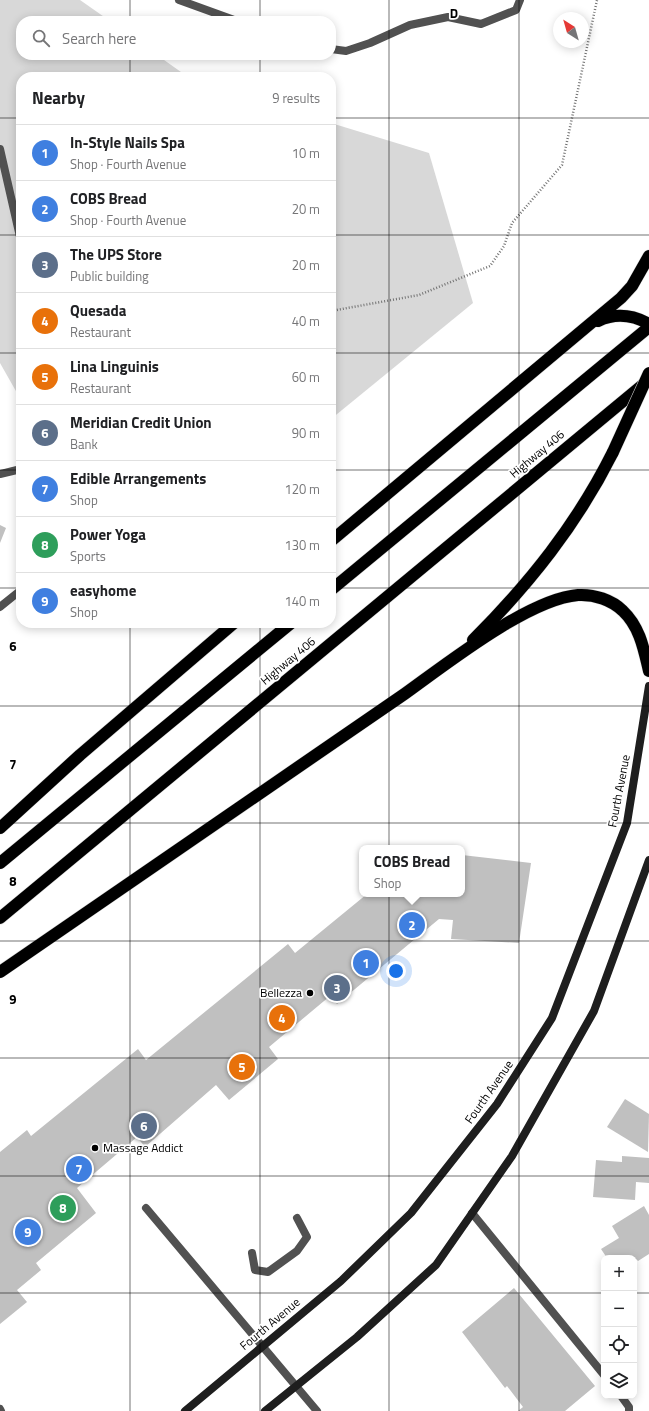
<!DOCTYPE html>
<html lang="en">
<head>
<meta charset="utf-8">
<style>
	:root { --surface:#fff; --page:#f6f6f6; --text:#202124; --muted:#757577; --line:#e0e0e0; --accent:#db2777 }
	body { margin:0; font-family:"Titillium Web",sans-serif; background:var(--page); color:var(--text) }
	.controls { position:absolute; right:12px; bottom:12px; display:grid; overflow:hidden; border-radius:8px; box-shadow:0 2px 10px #0003 }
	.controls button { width:36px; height:36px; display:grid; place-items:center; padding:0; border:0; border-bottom:1px solid var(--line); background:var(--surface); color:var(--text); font:20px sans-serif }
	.compass { position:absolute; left:553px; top:12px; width:36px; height:36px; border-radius:50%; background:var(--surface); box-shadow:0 2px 10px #0003; rotate:323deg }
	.you { position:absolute; left:396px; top:971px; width:14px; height:14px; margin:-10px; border:3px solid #fff; border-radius:50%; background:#1a73e8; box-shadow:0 0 0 6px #1a73e833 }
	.badge { display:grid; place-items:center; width:26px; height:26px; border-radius:50%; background:var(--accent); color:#fff; font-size:13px; font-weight:700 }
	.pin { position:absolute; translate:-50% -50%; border:2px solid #fff; box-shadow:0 1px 4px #0006 }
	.popup { position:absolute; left:359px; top:845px; width:106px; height:52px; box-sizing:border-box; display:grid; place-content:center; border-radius:8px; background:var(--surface); filter:drop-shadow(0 1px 3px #0005); font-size:13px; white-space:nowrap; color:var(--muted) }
	.popup b { font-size:15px; color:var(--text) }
	.popup::after { content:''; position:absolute; left:50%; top:100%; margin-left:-8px; border:8px solid transparent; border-top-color:var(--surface) }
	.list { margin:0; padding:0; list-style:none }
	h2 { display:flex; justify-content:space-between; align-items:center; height:52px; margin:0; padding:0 16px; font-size:17px }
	h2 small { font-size:13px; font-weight:400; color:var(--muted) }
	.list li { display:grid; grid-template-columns:26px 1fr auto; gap:12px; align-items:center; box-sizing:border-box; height:56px; padding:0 16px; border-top:1px solid var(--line) }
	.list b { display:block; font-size:15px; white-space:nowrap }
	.list p { margin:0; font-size:13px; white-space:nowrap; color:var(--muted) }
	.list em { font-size:13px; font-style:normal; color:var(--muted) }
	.icon { flex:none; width:22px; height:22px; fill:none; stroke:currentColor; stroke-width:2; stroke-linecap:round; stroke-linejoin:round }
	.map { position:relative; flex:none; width:649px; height:1411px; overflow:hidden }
	.search { position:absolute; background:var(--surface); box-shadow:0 2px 10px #0003; left:16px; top:16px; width:320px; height:44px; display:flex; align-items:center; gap:10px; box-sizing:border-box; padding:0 14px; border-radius:16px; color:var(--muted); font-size:15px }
	.panel { position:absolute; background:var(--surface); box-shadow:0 2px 10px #0003; left:16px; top:72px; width:320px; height:556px; border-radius:16px }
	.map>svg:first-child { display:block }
	.green { fill:#d8d8d8 }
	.building { fill:#c0c0c0 }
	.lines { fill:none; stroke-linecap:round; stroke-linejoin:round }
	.highway-casing { stroke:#dbdbdb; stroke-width:13 }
	.path { stroke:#737373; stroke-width:2.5; stroke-dasharray:1 2; stroke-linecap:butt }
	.lane { stroke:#515151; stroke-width:8 }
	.street { stroke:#515151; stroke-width:8 }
	.secondary { stroke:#1e1e1e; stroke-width:8 }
	.highway { stroke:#000; stroke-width:12 }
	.highway-bridge-casing { stroke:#dbdbdb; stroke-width:13; stroke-linecap:butt }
	.highway-bridge { stroke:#000; stroke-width:12 }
	.grid { fill:none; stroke:#000; stroke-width:1; stroke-opacity:0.55 }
	.poi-dot { fill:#000; stroke:#fff; stroke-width:1.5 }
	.labels { text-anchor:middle; stroke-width:3.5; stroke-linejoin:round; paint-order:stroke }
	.street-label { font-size:12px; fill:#000; stroke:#fff }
	.poi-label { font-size:12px; fill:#000; stroke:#fff; text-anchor:end }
	.grid-label { font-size:13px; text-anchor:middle; font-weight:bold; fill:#000; stroke:#fff; stroke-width:3.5; stroke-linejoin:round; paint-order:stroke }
</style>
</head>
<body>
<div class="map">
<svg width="649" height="1411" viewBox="0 0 649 1411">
	<rect width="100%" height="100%" fill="#fff"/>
	<!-- green -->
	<g class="green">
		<path d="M0,0H80L110,21H21V55H157L188,77H21V400L0,363Z"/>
		<path d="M331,123L429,153L473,303L331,419Z"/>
	</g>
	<!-- building -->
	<g class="building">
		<path d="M0,525L6,528L0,543Z"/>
		<path d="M462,855L531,863L519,943L451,939L453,920L439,919L337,1004L330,996L269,1047L278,1059L229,1100L216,1085L145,1147L137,1137L77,1188L96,1213L36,1263L41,1270L17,1290L27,1302L0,1324V1152L27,1130L31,1136L138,1049L146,1060L288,944L295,953L367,894H462Z"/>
		<path d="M625,1099L649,1114L648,1152L607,1127Z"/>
		<path d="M622,1156L649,1158V1183L636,1182L635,1200L593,1197L596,1160L622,1162Z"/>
		<path d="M644,1206L649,1215V1254L638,1261L636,1259L634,1260V1258H607L601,1249L619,1238L612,1226Z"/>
		<path d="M514,1288L595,1386L565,1411H518L523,1407L507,1386L505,1388L462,1332Z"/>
	</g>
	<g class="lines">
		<defs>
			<g id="highway">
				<path d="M598,321C615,313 633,315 649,324"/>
				<path d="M331,541L621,298L632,286L649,256"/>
				<path d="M331,590L649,327"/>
				<path d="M473,640C530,583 577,524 613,452"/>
				<path d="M0,828L80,755L234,623"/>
				<path d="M0,863L291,623"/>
				<path d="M0,918L645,383"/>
				<path d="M0,972L403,695C445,665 528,599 578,595C594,594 612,600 623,611C640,627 644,650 649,671"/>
			</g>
		</defs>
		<!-- highway casing -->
		<use href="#highway" class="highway-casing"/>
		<!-- path -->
		<path class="path" d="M331,311L419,295L490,266L504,246L512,223L562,165L597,0"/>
		<!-- lane -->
		<g class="lane">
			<path d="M179,0L237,21"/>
			<path d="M331,49L346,51L370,43L410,25L448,17L481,24L516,10L520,0"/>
			<path d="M0,474L21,469"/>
			<path d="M146,1208L317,1411"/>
			<path d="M472,1213L604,1375"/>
			<path d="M252,1253L255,1270L268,1272L297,1251L307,1237L297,1218"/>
			<path d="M621,1396L629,1407V1411"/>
			<path d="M0,1409L1,1411"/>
		</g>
		<!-- street -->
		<g class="street">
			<path d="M0,149L21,241"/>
			<path d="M0,607L21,590"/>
		</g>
		<!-- secondary -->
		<g class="secondary">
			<path d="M185,1411L341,1281L411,1213L497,1104L552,1018L627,823L649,686"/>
			<path d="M265,1411L357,1337L436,1265L512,1156L594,1011L649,860"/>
		</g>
		<!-- highway -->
		<use href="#highway" class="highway"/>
		<defs>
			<path id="highway-bridge" d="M613,452L649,373"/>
		</defs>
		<!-- highway-bridge casing -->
		<use href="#highway-bridge" class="highway-bridge-casing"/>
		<!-- highway-bridge -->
		<use href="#highway-bridge" class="highway-bridge"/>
	</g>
	<!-- grid -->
	<path class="grid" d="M130,0V21M260,0V21M389,0V1411M519,0V1411M130,55V77M260,55V77M0,118H21M331,118H649M0,235H21M331,235H649M0,353H21M331,353H649M0,470H21M331,470H649M0,588H21M331,588H649M130,623V1411M260,623V1411M0,706H649M0,823H649M0,941H649M0,1058H649M0,1176H649M0,1293H604M634,1293H649"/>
	<!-- markers -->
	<g class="poi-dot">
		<circle cx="310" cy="993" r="4"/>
		<circle cx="95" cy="1148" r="4"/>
	</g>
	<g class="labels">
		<!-- street labels -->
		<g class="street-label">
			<text transform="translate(537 454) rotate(-40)" y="4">Highway 406</text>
			<text transform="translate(288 661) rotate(-40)" y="4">Highway 406</text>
			<text transform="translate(619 791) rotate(-79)" y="4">Fourth Avenue</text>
			<text transform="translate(489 1092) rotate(-55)" y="4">Fourth Avenue</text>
			<text transform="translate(270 1324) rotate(-40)" y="4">Fourth Avenue</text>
		</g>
		<!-- poi labels -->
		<g class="poi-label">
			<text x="302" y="997">Bellezza</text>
			<text x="103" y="1152" text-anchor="start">Massage Addict</text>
		</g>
	</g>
	<g class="grid-label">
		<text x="454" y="18">D</text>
		<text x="13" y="651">6</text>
		<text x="13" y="769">7</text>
		<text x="13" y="886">8</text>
		<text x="13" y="1004">9</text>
	</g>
</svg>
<div class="controls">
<button>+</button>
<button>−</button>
<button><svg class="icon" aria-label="locate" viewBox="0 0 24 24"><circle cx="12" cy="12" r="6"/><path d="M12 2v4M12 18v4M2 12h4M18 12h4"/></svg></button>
<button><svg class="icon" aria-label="layers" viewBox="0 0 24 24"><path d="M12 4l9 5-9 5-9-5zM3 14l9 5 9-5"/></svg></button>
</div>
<svg class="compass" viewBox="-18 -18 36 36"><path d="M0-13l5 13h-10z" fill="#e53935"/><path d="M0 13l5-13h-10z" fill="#757577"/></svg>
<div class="you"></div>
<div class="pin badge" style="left:366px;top:963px;background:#3f7fe0">1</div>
<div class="pin badge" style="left:412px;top:925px;background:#3f7fe0">2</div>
<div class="popup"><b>COBS Bread</b>Shop</div>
<div class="pin badge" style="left:337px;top:988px;background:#5c6f8a">3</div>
<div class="pin badge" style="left:282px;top:1018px;background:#e8710a">4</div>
<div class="pin badge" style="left:242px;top:1067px;background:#e8710a">5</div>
<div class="pin badge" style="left:144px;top:1126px;background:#5c6f8a">6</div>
<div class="pin badge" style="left:79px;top:1169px;background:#3f7fe0">7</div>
<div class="pin badge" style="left:63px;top:1208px;background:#2e9e5b">8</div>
<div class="pin badge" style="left:28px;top:1232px;background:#3f7fe0">9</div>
<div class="search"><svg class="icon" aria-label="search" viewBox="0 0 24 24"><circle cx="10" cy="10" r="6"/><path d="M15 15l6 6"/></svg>Search here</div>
<section class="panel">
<h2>Nearby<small>9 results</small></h2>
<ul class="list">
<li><span class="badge" style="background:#3f7fe0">1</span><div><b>In-Style Nails Spa</b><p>Shop · Fourth Avenue</p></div><em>10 m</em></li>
<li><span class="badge" style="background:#3f7fe0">2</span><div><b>COBS Bread</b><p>Shop · Fourth Avenue</p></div><em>20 m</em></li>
<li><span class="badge" style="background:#5c6f8a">3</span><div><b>The UPS Store</b><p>Public building</p></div><em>20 m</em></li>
<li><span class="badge" style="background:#e8710a">4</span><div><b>Quesada</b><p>Restaurant</p></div><em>40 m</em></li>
<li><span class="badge" style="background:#e8710a">5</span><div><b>Lina Linguinis</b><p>Restaurant</p></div><em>60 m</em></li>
<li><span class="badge" style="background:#5c6f8a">6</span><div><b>Meridian Credit Union</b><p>Bank</p></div><em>90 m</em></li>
<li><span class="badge" style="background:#3f7fe0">7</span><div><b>Edible Arrangements</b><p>Shop</p></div><em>120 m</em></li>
<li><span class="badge" style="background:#2e9e5b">8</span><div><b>Power Yoga</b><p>Sports</p></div><em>130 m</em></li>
<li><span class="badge" style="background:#3f7fe0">9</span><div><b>easyhome</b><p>Shop</p></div><em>140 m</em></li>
</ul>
</section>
</div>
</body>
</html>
